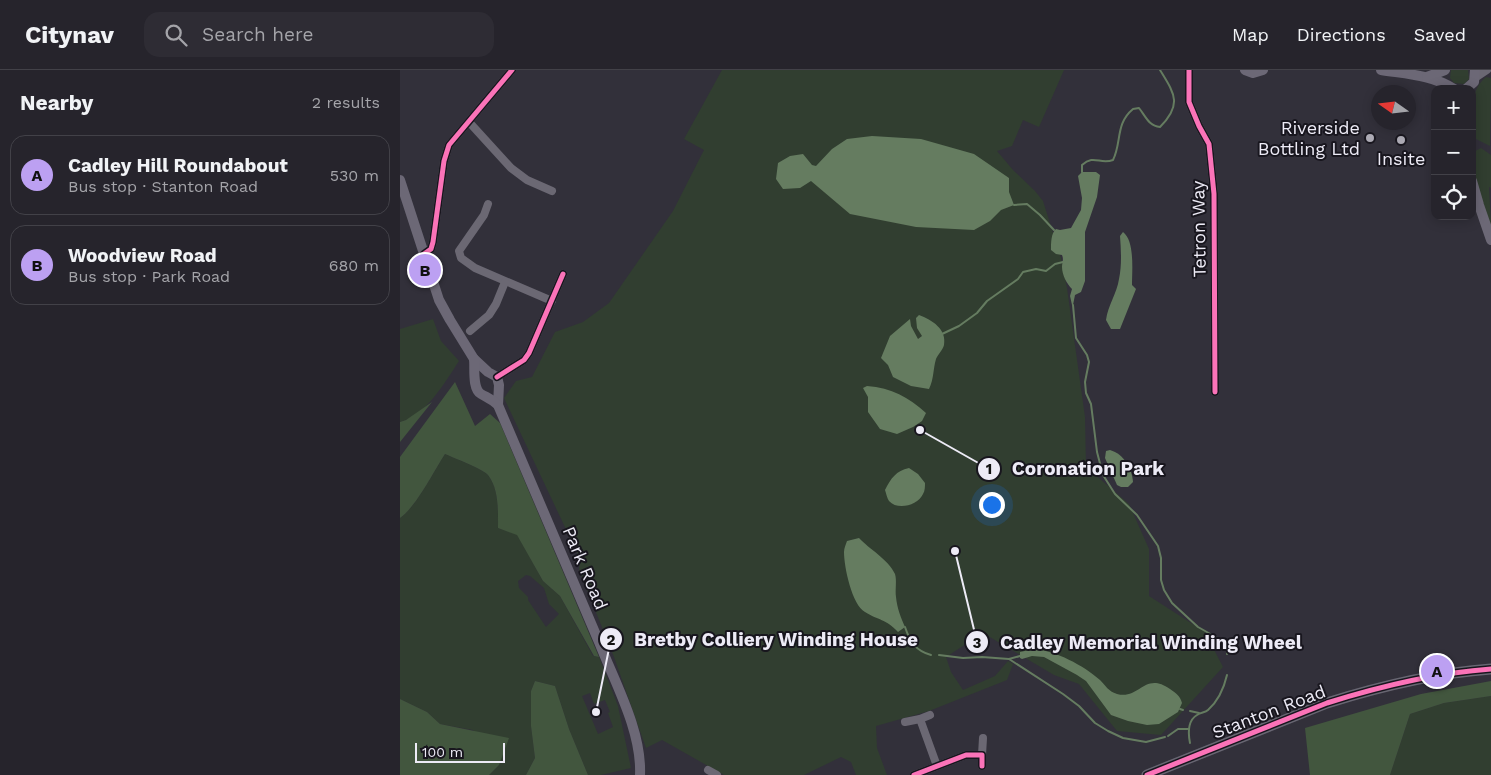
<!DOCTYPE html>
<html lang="en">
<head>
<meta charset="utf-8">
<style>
	:root { --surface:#26242c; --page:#2e2c34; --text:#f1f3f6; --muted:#a4a4a9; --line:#424148; --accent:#bca0f2 }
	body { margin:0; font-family:"Work Sans",sans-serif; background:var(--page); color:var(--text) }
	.controls { position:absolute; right:15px; top:15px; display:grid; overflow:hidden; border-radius:10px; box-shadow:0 2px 12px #0003 }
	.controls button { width:45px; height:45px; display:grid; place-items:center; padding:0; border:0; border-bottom:1px solid var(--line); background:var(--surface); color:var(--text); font:25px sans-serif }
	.compass { position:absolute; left:971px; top:15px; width:45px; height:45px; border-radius:50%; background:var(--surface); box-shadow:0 2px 12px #0003; rotate:284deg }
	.scale { position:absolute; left:15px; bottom:12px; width:90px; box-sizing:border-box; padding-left:5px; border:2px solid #edebf6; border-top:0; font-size:14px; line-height:18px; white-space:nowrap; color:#edebf6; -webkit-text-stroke:4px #18161e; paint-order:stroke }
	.you { position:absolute; left:591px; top:434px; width:18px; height:18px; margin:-12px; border:4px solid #fff; border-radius:50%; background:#1a73e8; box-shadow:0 0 0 8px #1a73e833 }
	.badge { display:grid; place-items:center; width:32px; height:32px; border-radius:50%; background:var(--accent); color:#111; font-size:16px; font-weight:700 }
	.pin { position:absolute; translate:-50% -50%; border:2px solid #fff; box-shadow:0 1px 5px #0006 }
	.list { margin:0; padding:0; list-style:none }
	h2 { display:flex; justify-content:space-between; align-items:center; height:65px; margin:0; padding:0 20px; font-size:21px }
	h2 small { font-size:16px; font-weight:400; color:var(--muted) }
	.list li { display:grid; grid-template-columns:32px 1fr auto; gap:15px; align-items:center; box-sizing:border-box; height:80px; margin:0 10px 10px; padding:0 10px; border:1px solid var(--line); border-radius:15px }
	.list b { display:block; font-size:19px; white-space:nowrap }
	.list p { margin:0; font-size:16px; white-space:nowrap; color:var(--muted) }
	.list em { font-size:16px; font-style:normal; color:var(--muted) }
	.icon { flex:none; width:28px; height:28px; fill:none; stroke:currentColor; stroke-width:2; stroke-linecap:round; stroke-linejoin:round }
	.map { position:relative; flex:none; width:1091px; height:705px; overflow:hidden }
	header { display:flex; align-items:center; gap:30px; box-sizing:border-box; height:70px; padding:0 25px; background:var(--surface); border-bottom:1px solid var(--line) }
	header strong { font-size:24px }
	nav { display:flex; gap:28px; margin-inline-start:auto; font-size:18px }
	.search { width:350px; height:45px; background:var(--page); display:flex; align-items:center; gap:12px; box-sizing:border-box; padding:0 18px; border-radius:15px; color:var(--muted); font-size:19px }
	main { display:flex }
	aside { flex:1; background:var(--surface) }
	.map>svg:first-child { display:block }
	.green { fill:#313e30; fill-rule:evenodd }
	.forest { fill:#42563e }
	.water { fill:#657c60 }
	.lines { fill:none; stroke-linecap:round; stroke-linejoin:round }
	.stream { stroke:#657c60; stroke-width:2 }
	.minor { stroke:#6b6873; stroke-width:8 }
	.major { stroke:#6c6876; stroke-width:10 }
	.highway { stroke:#686672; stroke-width:11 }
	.cycleway-casing { stroke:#18161e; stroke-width:8 }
	.cycleway { stroke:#fb73b8; stroke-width:5 }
	.poi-dot { fill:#acaab4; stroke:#18161e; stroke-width:2 }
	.labels { text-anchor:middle; stroke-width:4; stroke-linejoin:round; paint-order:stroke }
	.poi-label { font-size:18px; fill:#edebf6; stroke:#18161e; text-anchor:end }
	.street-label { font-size:18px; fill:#edebf6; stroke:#18161e }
	.leader { fill:none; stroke:#edebf6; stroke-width:2 }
	.callout-dot { fill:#edebf6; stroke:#18161e; stroke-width:2 }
	.mark-label { font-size:15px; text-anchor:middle; font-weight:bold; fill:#111 }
	.callout-label { font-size:19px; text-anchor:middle; font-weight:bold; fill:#edebf6; stroke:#18161e; stroke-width:4; stroke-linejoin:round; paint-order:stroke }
</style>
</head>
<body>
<header>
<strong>Citynav</strong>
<div class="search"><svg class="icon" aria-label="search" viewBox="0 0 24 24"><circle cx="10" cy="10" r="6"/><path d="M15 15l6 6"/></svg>Search here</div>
<nav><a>Map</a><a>Directions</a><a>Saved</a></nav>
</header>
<main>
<aside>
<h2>Nearby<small>2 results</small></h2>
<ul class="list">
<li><span class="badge">A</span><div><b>Cadley Hill Roundabout</b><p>Bus stop · Stanton Road</p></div><em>530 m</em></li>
<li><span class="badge">B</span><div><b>Woodview Road</b><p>Bus stop · Park Road</p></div><em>680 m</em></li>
</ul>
</aside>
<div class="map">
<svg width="1091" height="705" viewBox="0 0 1091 705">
	<rect width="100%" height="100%" fill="#32303a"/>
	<!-- green -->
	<g class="green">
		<path d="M322,0H664L639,57L623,50L612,76L597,81L613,100L635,121L643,131L661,188L667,218L685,347L686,397L729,434L749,479V526L805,562L823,597L761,665L717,661L679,614L654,605L583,563L546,587L551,602L563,620L595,606L608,591L613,594L607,610L529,641L476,656L477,678L487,705H456L451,692L441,687L404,705H324L262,670L246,678L214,587L179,500L180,489L104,328L116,311L132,307L155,262L183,252L209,233L273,141L304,80L284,69Z"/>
		<path d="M1051,0H1068L1069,9L1064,14L1054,13L1050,8Z"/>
		<path d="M1086,7L1091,8L1090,76L1072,67C1072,47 1068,22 1086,7Z"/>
		<path d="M1081,78L1091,85V118L1089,117L1091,154L1089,155C1084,141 1068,99 1072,86C1073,82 1077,80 1081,78Z"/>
		<path d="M33,249L41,271L59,291C45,312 26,346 0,352V259Z"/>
		<path d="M45,384C54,388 83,399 88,405C99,419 98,441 98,458L117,464L143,511L160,526L193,586L199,587L218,636L231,698L201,705H188L169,659L155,616L135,611L131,621V656L135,688L126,705H89L99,695L73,660L40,654L27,642L0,629V448C16,437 34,401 45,384ZM126,505L130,506L144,518L149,534L159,544L146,557L128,530V527L119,518L118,511ZM190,623L194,634L205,630L210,642L208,643L213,657L198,664L182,626Z"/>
		<path d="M1091,626V705H990L1010,644L1044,633Z"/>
	</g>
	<!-- forest -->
	<g class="forest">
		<path d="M55,312L75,356L90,344L100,353L199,587L194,586L160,526L143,511L117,465L98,458C98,441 99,419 88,405C83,399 54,388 45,384C34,401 16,437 0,448V387Z"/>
		<path d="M32,332L0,372V352L6,350Z"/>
		<path d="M135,611L155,616L169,659L188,705H126L135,688L131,656V621Z"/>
		<path d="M1091,611V626L1044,633L1010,644L990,705H910L905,658L1021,624Z"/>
		<path d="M0,629L27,642L40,654L109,668L99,695L89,705H0Z"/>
	</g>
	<!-- water -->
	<g class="water">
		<path d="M472,66L521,69L574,84L609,108V122L614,135L601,140L590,151L574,160L516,157L450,144L411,111L400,118L383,119L376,109L378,93L390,86L403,84L412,95L416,96L432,79L447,69Z"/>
		<path d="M682,102H696L700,105L697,127L685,162V211L681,222L675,225L673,235H672L670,226L672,219C667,214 662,205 662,197C662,192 664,190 662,185L656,184L651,180C651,173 651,163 656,159L660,160L671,158L681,140L682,128L678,106Z"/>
		<path d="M723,162C735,171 732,201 732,215L736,219L720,259H711L706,250C708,235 717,223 719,209C722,195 721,180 720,166Z"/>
		<path d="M519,245C532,250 547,259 544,275C543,280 538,284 536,289C533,299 534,309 529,319L511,316L493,307L488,295L481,288L490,266L510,249L511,256L518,269L522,266L517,258L516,248Z"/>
		<path d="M467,316C492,318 508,327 526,343L522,351L513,357L497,364L480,359L468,342V327L463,318Z"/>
		<path d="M710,380C724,384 732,399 733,412L728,417H721L717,415L705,388L706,381Z"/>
		<path d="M509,398L518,404L525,413C525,416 525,421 523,424C518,435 498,441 489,431C487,428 486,423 485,420C491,408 496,401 509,398Z"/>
		<path d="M459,468C469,479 488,489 495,504C497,510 495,520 496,527C497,538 501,548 505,557L498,562C485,548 479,551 465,542C452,535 444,497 444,482C444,478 446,474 447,471Z"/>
		<path d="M634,579C656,581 683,595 700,610C706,616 708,621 717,624C740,630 744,601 770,619C777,624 780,626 782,633L778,642L759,654L747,655L728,651L711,645L686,611L677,605L644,587L632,586L622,589L620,588V582Z"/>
	</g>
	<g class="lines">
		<!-- stream -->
		<g class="stream">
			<path d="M682,102V95C694,84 700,95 713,90C722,72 715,54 733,39L739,38C746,47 749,56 760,57C783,34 774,23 760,0"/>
			<path d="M614,135L627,134L640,145L654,160"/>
			<path d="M673,235L676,268L687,285L689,292L685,312L686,323L691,334L697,382L703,405L715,424L737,445L758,476L761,488V510L764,520L772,533L798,557L821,570L827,577V584"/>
			<path d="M542,264L559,256L577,243L587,231L618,209L623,202L636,199L646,201L655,194L663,192"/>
			<path d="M505,557C510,572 516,581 531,585"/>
			<path d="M539,585L563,588L582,587L609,589L663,624L679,636L695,653L708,661L723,668L746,672L765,667"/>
			<path d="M609,589L620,586"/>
			<path d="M780,639L783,640"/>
			<path d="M790,641L799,643"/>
			<path d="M768,666L778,659H788"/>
			<path d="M790,673C788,663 787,651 797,645C801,642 805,643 808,640C818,631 824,618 827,605"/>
		</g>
		<!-- minor -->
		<g class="minor">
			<path d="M789,0V32L799,56L809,74L814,124L815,322"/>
			<path d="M1075,8L1087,0"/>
			<path d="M69,52L111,98L127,110L152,121"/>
			<path d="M88,134L84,145L59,181L61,188L75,198L152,231"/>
			<path d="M24,184L31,179L33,172L44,91L49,75L112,0"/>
			<path d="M70,261L89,245L96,234L105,212"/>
			<path d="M97,307L124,290L129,283L163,204"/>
			<path d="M520,649L537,696"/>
			<path d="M505,652L520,649L530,645"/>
			<path d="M582,685L583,668"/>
			<path d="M308,700L317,705"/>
			<path d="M514,705L566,685H582V696"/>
		</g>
		<!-- major -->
		<g class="major">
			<path d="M845,0L853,3L863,0"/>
			<path d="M981,0C1006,4 1033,5 1054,19"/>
			<path d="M1027,7L1045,0"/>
			<path d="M1066,19L1074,12L1075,0"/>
			<path d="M0,110L39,230L50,250L74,289L88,302L97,307L99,315L98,335"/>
			<path d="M1072,111L1079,135L1091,170"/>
			<path d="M74,289C75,298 72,319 81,324C88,328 92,329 98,335C132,414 166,493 199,572C215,613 242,661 240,705"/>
		</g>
		<!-- highway -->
		<path class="highway" d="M747,705L927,633C981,616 1034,603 1091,599"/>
		<defs>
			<g id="cycleway">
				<path d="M789,0V32L799,56L809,74L814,124L815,322"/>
				<path d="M24,184L31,179L33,172L44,91L49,75L112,0"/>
				<path d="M97,307L124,290L129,283L163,204"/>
				<path d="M514,705L566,685H582V696"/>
				<path d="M747,705L927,633C981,616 1034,603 1091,599"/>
			</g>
		</defs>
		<!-- cycleway casing -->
		<use href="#cycleway" class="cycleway-casing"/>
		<!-- cycleway -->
		<use href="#cycleway" class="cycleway"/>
	</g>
	<!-- markers -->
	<g class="poi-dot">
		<circle cx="970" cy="68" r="5"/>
		<circle cx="1001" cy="70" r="5"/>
	</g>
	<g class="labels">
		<!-- poi labels -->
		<g class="poi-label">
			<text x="960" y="64">Riverside<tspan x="960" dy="21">Bottling Ltd</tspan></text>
			<text x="1001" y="95" text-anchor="middle">Insite</text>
		</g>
		<!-- street labels -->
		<g class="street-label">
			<text transform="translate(799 159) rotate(-91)" y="6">Tetron Way</text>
			<text transform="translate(185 498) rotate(67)" y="6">Park Road</text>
			<text transform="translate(869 642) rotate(-21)" y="6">Stanton Road</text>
		</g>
	</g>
	<!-- callouts -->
	<path class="leader" d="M520 360L589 399M196 642L211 569M555 481L577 572"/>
	<g class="callout-dot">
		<circle cx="520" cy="360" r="5"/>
		<circle cx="196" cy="642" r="5"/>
		<circle cx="555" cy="481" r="5"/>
		<circle cx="589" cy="399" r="12"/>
		<circle cx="211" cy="569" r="12"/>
		<circle cx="577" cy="572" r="12"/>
	</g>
	<g class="mark-label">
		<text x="589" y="404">1</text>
		<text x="211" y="575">2</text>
		<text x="577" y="578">3</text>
	</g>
	<g class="callout-label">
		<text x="688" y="405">Coronation Park</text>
		<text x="376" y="576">Bretby Colliery Winding House</text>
		<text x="751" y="579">Cadley Memorial Winding Wheel</text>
	</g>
</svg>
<div class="controls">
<button>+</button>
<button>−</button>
<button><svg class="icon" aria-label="locate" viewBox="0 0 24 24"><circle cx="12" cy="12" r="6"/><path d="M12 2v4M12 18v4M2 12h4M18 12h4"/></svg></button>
</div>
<svg class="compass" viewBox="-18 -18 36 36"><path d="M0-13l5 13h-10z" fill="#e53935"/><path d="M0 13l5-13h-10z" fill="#a4a4a9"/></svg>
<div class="scale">100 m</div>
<div class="you"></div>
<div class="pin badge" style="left:1037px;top:601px">A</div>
<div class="pin badge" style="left:25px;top:200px">B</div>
</div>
</main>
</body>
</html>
